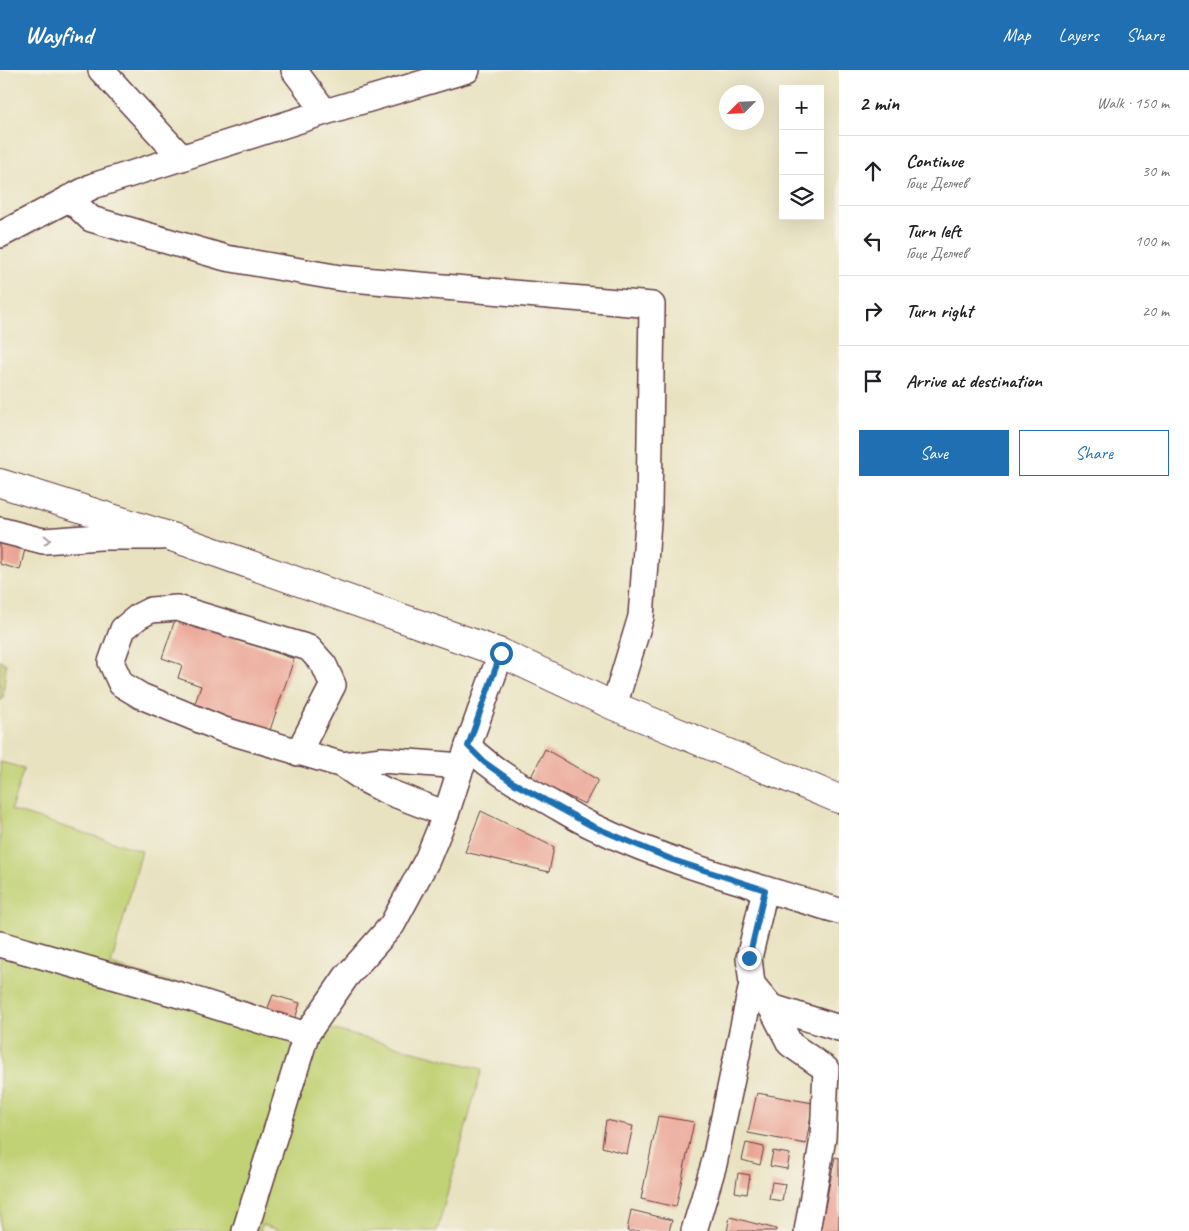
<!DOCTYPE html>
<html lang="en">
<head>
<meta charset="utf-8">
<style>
	:root { --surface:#fff; --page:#f6f6f6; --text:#202124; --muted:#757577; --line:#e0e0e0; --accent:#1f6fb2 }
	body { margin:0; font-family:Caveat,sans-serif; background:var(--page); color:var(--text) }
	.controls { position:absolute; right:15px; top:15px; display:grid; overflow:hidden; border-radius:0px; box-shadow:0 5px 20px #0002 }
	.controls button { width:45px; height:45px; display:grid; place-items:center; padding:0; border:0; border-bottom:1px solid var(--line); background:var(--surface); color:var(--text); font:25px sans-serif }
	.compass { position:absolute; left:719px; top:15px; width:45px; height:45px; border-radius:50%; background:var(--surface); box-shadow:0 5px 20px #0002; rotate:246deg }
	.stop { position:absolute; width:15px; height:15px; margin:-11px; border:4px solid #1f6fb2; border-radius:50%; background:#fff }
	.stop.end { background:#1f6fb2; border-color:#fff; box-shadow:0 1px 5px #0008 }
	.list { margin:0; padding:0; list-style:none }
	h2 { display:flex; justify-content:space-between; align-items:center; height:65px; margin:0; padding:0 20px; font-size:21px }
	h2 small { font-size:16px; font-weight:400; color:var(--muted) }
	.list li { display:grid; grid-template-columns:32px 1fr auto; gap:15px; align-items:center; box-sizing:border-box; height:70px; padding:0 20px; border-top:1px solid var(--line) }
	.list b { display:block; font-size:19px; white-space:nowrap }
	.list p { margin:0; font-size:16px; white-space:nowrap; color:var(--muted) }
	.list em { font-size:16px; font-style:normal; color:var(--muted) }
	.actions { display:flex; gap:10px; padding:15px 20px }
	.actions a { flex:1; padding:11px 0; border:1px solid var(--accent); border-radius:0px; text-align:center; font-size:18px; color:var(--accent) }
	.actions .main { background:var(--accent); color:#fff }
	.icon { flex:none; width:28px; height:28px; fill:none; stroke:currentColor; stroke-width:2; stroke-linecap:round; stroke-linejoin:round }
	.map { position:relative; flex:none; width:839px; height:1161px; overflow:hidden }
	header { display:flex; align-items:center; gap:30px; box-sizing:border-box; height:70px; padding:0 25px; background:var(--accent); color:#fff }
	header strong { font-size:24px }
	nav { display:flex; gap:28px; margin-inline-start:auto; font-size:18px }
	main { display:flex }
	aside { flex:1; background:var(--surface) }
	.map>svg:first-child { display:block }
	.green { fill:#c1d174; stroke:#867850 }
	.building { fill:#eba595 }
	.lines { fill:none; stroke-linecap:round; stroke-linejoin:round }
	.minor-casing { stroke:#623c42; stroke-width:28 }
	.major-casing { stroke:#623c42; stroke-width:30 }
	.minor { stroke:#fff; stroke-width:25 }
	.major { stroke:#fff; stroke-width:28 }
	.oneway { stroke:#ae9aa0 }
	.route { stroke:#1f6fb2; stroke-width:6 }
</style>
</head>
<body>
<header>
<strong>Wayfind</strong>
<nav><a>Map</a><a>Layers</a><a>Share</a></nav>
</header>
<main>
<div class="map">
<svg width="839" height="1161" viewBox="0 0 839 1161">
	<rect width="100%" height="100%" fill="#f7f3e8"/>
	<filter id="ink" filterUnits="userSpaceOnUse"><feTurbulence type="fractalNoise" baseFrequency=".02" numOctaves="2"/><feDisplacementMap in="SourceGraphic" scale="10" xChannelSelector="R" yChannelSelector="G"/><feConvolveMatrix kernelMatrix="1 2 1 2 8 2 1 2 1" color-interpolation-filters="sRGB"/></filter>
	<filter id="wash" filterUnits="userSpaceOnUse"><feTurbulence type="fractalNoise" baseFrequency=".0096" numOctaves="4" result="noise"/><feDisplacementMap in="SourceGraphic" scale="20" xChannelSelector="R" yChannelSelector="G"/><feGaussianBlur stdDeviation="1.12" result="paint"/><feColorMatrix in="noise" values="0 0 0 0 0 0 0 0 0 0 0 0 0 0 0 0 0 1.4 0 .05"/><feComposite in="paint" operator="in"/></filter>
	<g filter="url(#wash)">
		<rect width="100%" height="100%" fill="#e9e2c1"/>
		<!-- green -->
		<g class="green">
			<path d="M0,590L6,594L3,628L0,631Z"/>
			<path d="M0,692L24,698L11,740L142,781L111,895L342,962L482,999L437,1161H282L262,1155L260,1161H0Z"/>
		</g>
		<g id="blocks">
			<!-- building -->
			<g class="building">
				<path d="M0,468L26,475L20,500L0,494Z"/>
				<path d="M176,547L294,589L269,663L194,636L201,616L178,608L182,595L162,588Z"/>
				<path d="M545,679L598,710L585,734L530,709Z"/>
				<path d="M481,741L554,777L549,802L465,782Z"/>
				<path d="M273,925L300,933L295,949L267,940Z"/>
				<path d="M757,1023L813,1033L806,1074L748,1063Z"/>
				<path d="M658,1046L694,1052L676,1137L641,1129Z"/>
				<path d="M606,1050L633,1056L627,1084L602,1077Z"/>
				<path d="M746,1073L764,1077L760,1095L742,1090Z"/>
				<path d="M773,1081L790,1084L787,1099L770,1096Z"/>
				<path d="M835,1087L839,1088V1161H820Z"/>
				<path d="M738,1103L750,1105L747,1124L735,1122Z"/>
				<path d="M772,1112L785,1114L782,1131L769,1129Z"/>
				<path d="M631,1140L672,1150L669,1161H627Z"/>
				<path d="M730,1147L776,1159V1161H727Z"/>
			</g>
		</g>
	</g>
	<g filter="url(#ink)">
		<use href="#blocks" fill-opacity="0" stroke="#623c42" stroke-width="1"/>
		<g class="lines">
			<defs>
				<g id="minor">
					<path d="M101,0L182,88"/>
					<path d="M294,0L325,42"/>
					<path d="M69,128L91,149L226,188L340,208L652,235L649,438L641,547L614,636"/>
					<path d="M0,165L93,116L325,42L467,0"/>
					<path d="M0,460L43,471L100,467H161"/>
					<path d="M501,583L468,676C492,700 520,716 549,732C563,740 577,749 592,756C671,794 756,816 839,841"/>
					<path d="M298,683L333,615L324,595L309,578L177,538L151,540L139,546L123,559L111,592L121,614L141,626L224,660L343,695L365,710L386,721L446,744"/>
					<path d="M343,695L382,690L462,696"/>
					<path d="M765,820L749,888L752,914L771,937L839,958"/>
					<path d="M0,874L183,926L306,965"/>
					<path d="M771,937L790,974L826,999L823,1068L807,1161"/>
					<path d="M245,1161L306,965L346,907L392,855L427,790L446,744L468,676"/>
					<path d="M694,1161L714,1094L752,914"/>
				</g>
				<path id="major" d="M0,413L172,467L501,583L614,636L839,729"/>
			</defs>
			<!-- minor casing -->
			<use href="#minor" class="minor-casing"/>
			<!-- major casing -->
			<use href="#major" class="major-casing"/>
			<!-- minor -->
			<use href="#minor" class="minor"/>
			<!-- major -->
			<use href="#major" class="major"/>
		</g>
		<!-- one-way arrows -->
		<defs><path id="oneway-chevron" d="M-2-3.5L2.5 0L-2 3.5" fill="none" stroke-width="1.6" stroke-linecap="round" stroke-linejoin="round" transform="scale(1.25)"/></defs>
		<use class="oneway" href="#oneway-chevron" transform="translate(47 470) rotate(1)"/>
	</g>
	<g class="lines" filter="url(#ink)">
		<!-- route -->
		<path class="route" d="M501,583L468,676L484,692L512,712L592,756L673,790L765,820L749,888"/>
	</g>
</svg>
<div class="controls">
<button>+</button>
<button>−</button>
<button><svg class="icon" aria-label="layers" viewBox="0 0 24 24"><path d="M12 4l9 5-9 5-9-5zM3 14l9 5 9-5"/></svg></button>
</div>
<svg class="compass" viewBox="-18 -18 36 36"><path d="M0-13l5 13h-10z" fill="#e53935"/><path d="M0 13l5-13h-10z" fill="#757577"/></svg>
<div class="stop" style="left:501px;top:583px"></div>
<div class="stop end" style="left:749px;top:888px"></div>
</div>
<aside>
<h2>2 min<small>Walk · 150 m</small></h2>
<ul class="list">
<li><svg class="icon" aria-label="ahead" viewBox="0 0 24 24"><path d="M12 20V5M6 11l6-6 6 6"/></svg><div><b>Continue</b><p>Гоце Делчев</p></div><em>30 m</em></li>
<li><svg class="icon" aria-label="left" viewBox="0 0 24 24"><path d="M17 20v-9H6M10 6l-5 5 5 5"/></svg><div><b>Turn left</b><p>Гоце Делчев</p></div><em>100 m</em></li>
<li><svg class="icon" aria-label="right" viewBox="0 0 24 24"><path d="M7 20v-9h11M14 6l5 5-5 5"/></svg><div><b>Turn right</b></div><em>20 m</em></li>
<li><svg class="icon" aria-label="arrive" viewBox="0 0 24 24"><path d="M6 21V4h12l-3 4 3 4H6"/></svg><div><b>Arrive at destination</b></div></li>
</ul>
<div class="actions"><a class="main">Save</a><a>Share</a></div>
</aside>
</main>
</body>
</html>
